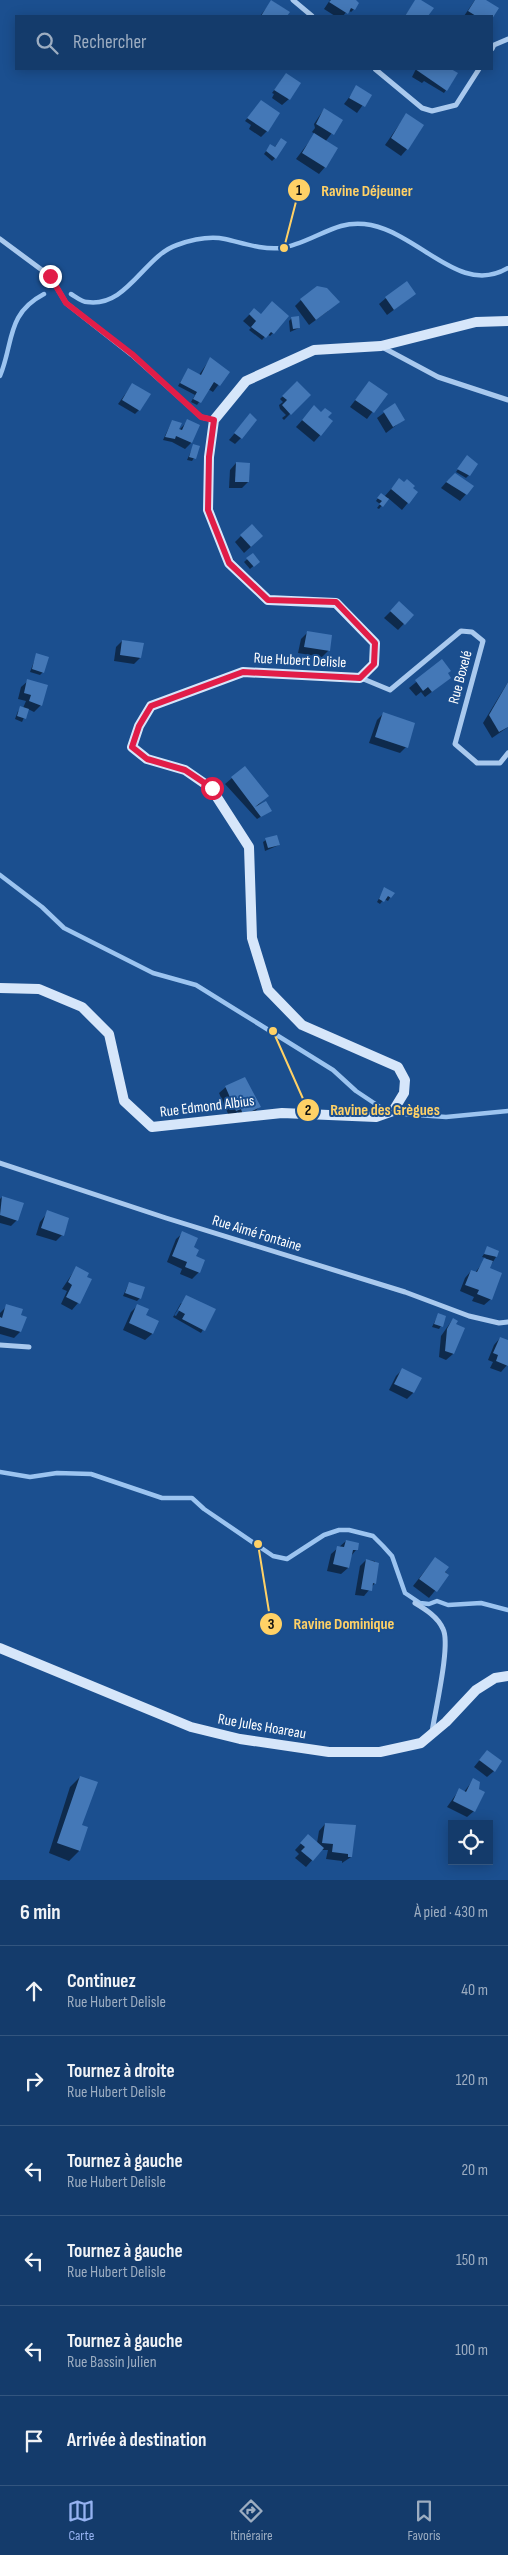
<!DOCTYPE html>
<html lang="fr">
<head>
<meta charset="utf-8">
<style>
	:root { --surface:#143b6b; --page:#214673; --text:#f1f3f6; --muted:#9dadc1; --line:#33557e; --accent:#95b2f1 }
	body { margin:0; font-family:"Sofia Sans Condensed",sans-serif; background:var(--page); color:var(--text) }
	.controls { position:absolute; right:15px; bottom:15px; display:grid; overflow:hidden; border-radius:0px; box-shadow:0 2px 12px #0003 }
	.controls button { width:45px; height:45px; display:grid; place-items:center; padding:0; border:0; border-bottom:1px solid var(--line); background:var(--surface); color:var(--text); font:25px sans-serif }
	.stop { position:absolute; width:15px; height:15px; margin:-11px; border:4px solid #e11d48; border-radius:50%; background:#fff }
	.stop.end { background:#e11d48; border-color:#fff; box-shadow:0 1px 5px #0008 }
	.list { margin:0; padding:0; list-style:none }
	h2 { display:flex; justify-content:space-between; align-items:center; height:65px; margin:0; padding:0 20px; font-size:21px }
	h2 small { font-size:16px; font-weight:400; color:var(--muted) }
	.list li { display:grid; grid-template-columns:32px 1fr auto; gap:15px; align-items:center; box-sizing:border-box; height:90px; padding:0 20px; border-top:1px solid var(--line) }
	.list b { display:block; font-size:19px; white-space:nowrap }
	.list p { margin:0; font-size:16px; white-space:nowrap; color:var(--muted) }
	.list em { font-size:16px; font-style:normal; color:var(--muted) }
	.icon { flex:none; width:28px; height:28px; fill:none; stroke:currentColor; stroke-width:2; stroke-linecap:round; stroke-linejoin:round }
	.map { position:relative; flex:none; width:508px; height:1880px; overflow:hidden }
	.search { position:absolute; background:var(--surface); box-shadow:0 2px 12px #0003; left:15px; right:15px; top:15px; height:55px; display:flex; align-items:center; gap:12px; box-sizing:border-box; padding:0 18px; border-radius:0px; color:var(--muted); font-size:19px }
	.sheet { height:605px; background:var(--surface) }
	nav { display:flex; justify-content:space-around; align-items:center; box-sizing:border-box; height:70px; border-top:1px solid var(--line); background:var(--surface); font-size:14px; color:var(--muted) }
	nav a { display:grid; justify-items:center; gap:2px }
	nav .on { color:var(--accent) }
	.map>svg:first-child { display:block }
	.shadow { fill:#0007; fill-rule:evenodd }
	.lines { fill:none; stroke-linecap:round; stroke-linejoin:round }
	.stream { stroke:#9cc4f0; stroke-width:4.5 }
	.building { fill:#4478b7 }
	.street { stroke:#a9c9ee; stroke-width:5 }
	.secondary { stroke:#d6e6fa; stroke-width:10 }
	.route { stroke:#e11d48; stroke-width:6 }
	.labels { text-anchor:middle; stroke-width:4; stroke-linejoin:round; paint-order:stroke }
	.street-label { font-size:15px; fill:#fff; stroke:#1b4f8f }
	.leader { fill:none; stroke:#ffd166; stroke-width:2 }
	.callout-dot { fill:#ffd166; stroke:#1b4f8f; stroke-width:2 }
	.mark-label { font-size:15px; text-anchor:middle; font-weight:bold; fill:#111 }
	.callout-label { font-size:16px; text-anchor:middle; font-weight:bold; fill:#ffd166; stroke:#1b4f8f; stroke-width:4; stroke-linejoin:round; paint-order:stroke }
</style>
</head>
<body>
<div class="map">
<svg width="508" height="1880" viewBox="0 0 508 1880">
	<rect width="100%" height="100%" fill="#1b4f8f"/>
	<!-- shadow -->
	<g class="shadow">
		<path d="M330,0H355L354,9L351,12L348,10L343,16H335L324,9Z"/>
		<path d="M416,0L432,9L427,16H405Z"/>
		<path d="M475,0H484L497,8L492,17L464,16Z"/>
		<path d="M272,1L288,12L285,16H260Z"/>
		<path d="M416,69H448L457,74L444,93L424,81L422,83L412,77Z"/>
		<path d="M286,74L289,99L282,105L272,98L274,94L272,93Z"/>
		<path d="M357,87L370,95L357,113L344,104Z"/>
		<path d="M261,102L267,131L261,137L249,129L251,125L245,121Z"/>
		<path d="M324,109L341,121L325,142V167L319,174L296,159L315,134L312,132L315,128L314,124Z"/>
		<path d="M406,115L407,149L401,156L385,145Z"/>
		<path d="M281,139L275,158L272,161L264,154L270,146L274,148Z"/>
		<path d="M386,298L407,300L387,315L379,304Z"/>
		<path d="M301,300L328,311L309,325L295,306Z"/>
		<path d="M254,310L273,333L270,336L267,334L262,340L249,330L251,328L243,321Z"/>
		<path d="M292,318L299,328L290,332L289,321Z"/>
		<path d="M210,359L228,372L213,392L208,389L197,405L191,402L195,395L178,386L186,373L199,375Z"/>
		<path d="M369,382L386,394L367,419L350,407Z"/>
		<path d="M297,383L309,395L284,420L282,418L286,415L280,409L279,405L283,402L280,399Z"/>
		<path d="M132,385L139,410L135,414L118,404Z"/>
		<path d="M394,405L403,420L386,433L377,418Z"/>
		<path d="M314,407L332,422L314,442L296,427Z"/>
		<path d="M250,415L241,438L235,444L229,440Z"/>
		<path d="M172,421L177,432L188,421L191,443L185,449L172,442L163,440Z"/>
		<path d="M194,445V458L192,461L187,460Z"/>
		<path d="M467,457L469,475L466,478L456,472Z"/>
		<path d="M236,463L248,482L242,488H229L230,470Z"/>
		<path d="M399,480L416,493L402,510L388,498L379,509L377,508L380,504L376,501L378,498L384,497Z"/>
		<path d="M448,480L466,494L460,501L441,488Z"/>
		<path d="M241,536L255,543L244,553L235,542Z"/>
		<path d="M252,555L258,562L250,569L244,562Z"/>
		<path d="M399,603L412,615L398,630L384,618Z"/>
		<path d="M307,633L329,650L322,657L298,653L301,639Z"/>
		<path d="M122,641L140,658L134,664L114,661L116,647Z"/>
		<path d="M37,654L43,672L40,675L30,672Z"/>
		<path d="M442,661L450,678L425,697L421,692L416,696L409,688Z"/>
		<path d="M28,681L41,705L34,712L28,709L22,722L15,719L18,711L23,708L26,701L18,699L21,687Z"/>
		<path d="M508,682V727L492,738L483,723Z"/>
		<path d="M383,714L406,747L400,753L369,743L377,720Z"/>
		<path d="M245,767L267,796L257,807L267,813L257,819L225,784Z"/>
		<path d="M266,840L279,845L265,851L263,842Z"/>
		<path d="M385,888L393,893L388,901L384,899L380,904L377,902Z"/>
		<path d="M226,1087L259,1107L253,1114L240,1117L238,1112L229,1116L219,1093Z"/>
		<path d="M2,1197L17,1220L11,1226L0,1223V1199Z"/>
		<path d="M48,1212L62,1235L56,1241L36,1235L40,1222Z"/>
		<path d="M183,1233L190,1253L194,1257L199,1272L192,1279L180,1274L182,1269L167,1262L176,1239Z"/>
		<path d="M488,1248L496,1257L489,1268L491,1299L484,1305L472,1301L474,1297L460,1291L465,1278L471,1271L475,1273L486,1258L482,1257Z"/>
		<path d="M76,1268L78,1303L72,1310L61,1304L67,1291L62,1289Z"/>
		<path d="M129,1283L140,1298L137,1301L123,1296Z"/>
		<path d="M186,1297L215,1309L201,1333L173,1317ZM181,1303H184L176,1316L174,1315Z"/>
		<path d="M138,1305L145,1316L157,1321L152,1334L145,1340L123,1330L131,1312Z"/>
		<path d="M7,1306L20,1332L14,1338L0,1334V1313Z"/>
		<path d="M438,1315L441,1326L439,1329L432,1327Z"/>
		<path d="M453,1319V1354L446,1360L439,1357L441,1336Z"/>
		<path d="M500,1338L508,1341V1364L501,1372L490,1368L493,1362L488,1360L494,1345Z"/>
		<path d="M402,1370L420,1378L413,1393L407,1399L389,1390L396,1376Z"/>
		<path d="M346,1541L356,1550L351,1556L348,1568L341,1574L327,1571L331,1554Z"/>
		<path d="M435,1558L448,1575L429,1598L413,1586Z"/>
		<path d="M366,1560L375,1561V1583L364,1596L355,1595L360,1566Z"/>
		<path d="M487,1751L494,1771L487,1777L474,1767Z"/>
		<path d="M80,1777L81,1826L87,1828L79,1851L69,1861L49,1853L70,1787Z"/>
		<path d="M473,1780L476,1787L483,1792L474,1811L467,1817L447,1807L457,1793L459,1790L464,1792Z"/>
		<path d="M325,1824L351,1857L342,1863V1861L326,1859L328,1850H321L306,1867L295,1858L299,1854L295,1850L308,1836L317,1843L319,1831Z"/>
	</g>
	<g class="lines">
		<!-- stream -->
		<g class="stream">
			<path d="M71,294C76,297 82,302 87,302C127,308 144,256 177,245C191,240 210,236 225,239C243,243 262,250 281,248C300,246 323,231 341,226C406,208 451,302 508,268"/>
			<path d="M0,376C14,342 6,314 44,294"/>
			<path d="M0,875L42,907L64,928L153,973L196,985L333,1070L356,1091L389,1113L446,1117L508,1111"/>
			<path d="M0,1472L30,1477L57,1473L91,1474L162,1498H192L204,1509L273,1556L287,1559L324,1535L339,1530H349L373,1536L383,1546L392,1556L405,1593L420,1603L429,1604L437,1601L448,1605L481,1603L508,1610"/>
		</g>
	</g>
	<!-- building -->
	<g class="building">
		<path d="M271,0L290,12L287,16H261Z"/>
		<path d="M331,0H356L359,3L355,10L351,8L348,14L329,2Z"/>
		<path d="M415,0H421L434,8L428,16H405Z"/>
		<path d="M475,0H486L499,8L492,19V16H476L468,11Z"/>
		<path d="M415,69H451L458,73L447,91Z"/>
		<path d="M286,73L301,83L290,100L274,90Z"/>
		<path d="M356,85L372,95L365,107L349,98Z"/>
		<path d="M261,100L280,113L268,132L247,118Z"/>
		<path d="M324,108L343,120L334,135L316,124Z"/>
		<path d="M406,113L424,125L408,150L391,138Z"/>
		<path d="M314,133L338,148L326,168L302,153Z"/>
		<path d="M281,138L287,142L276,159L266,151L270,144L275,147Z"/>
		<path d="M407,281L416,294L394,310L385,297Z"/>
		<path d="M317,286L327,288L340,302L316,320L300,299Z"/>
		<path d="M272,301L289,316L274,334L271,332L266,338L251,327L256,321L249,314L254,308L261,314Z"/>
		<path d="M299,316L300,328L293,329L291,317Z"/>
		<path d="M210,357L230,372L220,386L214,382L201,403L193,399L197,392L180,383L188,368L201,375Z"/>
		<path d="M297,381L311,395L291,415L282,405L287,400L282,396Z"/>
		<path d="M369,381L388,394L374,413L355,400Z"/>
		<path d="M132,383L151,394L140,411L122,400Z"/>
		<path d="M395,403L405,420L393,427L383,411Z"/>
		<path d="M314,405L321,412L325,408L332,413L328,417L333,421L321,436L302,420Z"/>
		<path d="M250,413L257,420L242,439L234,433Z"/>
		<path d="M187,419L200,425L192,443L176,436L175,439L165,437L172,420L182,423L179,429L182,430Z"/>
		<path d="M193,444L200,446L196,459L189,457Z"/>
		<path d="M467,455L478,464L470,476L457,469Z"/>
		<path d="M236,462L250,463L249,482H235Z"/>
		<path d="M455,473L474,486L467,495L446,482Z"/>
		<path d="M399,478L404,482L407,479L415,486L413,488L418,492L409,504L391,489Z"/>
		<path d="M381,493L389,499L383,507L379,504L382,501L377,498Z"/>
		<path d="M252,524L263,536L251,547L240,535Z"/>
		<path d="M253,553L260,562L254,567L246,558Z"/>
		<path d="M399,601L414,615L405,625L390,611Z"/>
		<path d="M307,631L332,635L330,651L304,647Z"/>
		<path d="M122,640L144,643L141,658L120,655Z"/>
		<path d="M36,653L49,657L44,673L32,669Z"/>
		<path d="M442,659L451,671L448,673L451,678L432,692L428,687L423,691L415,680Z"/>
		<path d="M27,679L48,685L42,706L29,701L31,695L24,693Z"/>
		<path d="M508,682V727L499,732L489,715Z"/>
		<path d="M20,706L29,709L26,719L17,716Z"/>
		<path d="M383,712L415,723L408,748L375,737Z"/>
		<path d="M245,766L269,796L255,807L266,801L272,811L261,817L231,777Z"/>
		<path d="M277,835L280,845L268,848L265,838Z"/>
		<path d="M384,887L395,893L391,898L388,896L384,902L379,899Z"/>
		<path d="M245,1077L261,1107L243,1115L241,1109L236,1111L225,1086Z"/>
		<path d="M2,1196L24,1203L18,1221L0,1215Z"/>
		<path d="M47,1210L69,1218L64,1236L41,1228Z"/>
		<path d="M182,1231L198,1238L194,1247L199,1250L196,1256L205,1260L200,1273L185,1267L187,1262L172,1256Z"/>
		<path d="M487,1246L499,1251L497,1257L484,1254Z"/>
		<path d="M484,1258L493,1261L490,1268L502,1273L492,1300L477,1294L479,1290L465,1285L471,1270L477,1272Z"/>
		<path d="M76,1266L89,1273L87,1277L92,1279L80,1304L66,1297L72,1285L68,1282Z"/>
		<path d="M129,1282L145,1287L141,1299L125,1293Z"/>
		<path d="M186,1295L216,1309L205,1331L182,1319L185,1314L178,1310Z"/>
		<path d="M6,1304L23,1309L21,1315L27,1317L21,1332L0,1326V1317L2,1318Z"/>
		<path d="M137,1304L149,1309L146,1315L159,1321L153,1334L129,1323Z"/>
		<path d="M438,1313L446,1316L443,1327L434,1324Z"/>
		<path d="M453,1318L458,1321L456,1324L465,1328L454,1354L445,1351L447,1329Z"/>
		<path d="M500,1337L508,1340V1366L496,1361L498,1355L493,1353Z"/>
		<path d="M402,1368L422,1378L414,1393L394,1384Z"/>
		<path d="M346,1540L359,1543L358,1550H353L349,1568L333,1564L337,1546L344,1547Z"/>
		<path d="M435,1557L449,1567L445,1572L449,1575L437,1592L419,1579Z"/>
		<path d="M366,1559L379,1563L376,1584L373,1583L372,1591L361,1589Z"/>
		<path d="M487,1750L502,1761L495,1772L479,1760Z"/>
		<path d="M80,1776L98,1782L82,1825L88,1827L80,1851L57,1843Z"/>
		<path d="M473,1778L480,1782L479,1789L485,1792L475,1812L453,1801L459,1788L466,1792Z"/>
		<path d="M325,1823L356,1825L352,1857H348V1854L332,1852L333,1844L322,1843Z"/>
		<path d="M308,1834L324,1848L313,1861L301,1851L305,1847L300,1843Z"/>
	</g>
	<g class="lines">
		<!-- street -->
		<g class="street">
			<path d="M293,0L312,16"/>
			<path d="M492,49L494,45L508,39"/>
			<path d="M375,69L422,108L432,111L456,105L479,69"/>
			<path d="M0,239L50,276L66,303L132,355L201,417L214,420"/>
			<path d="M382,347L438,377L508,400"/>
			<path d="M361,678L390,690L461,631L472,632L483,641L455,744L477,763H500L508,753"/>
			<path d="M0,1163L166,1218L405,1292L469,1316L499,1323L508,1322"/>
			<path d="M0,1345L29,1347"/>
			<path d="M415,1603C425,1609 438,1617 443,1629C451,1644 435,1711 432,1732"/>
		</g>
		<!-- secondary -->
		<g class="secondary">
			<path d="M0,988L39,989L82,1007L109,1034L124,1101L152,1127L282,1113L376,1117L393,1111L404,1093L405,1080L398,1067L302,1025L268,990L252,938L249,847L211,788L185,770L147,759L132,747L139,726L151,706L243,672L360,678L374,664L375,643L336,603L268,600L229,563L208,510L209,457L214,420L246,381L314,350L381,346L476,322L508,321"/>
			<path d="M0,1648L191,1727L240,1739L329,1752H380L421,1743L446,1722L476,1690L495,1678L508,1676"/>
		</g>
	</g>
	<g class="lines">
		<!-- route -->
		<path class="route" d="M50,276L66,303L132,354L201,417L214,420L209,457L208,510L229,563L268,600L336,602L375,643L374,664L360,678L243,672L151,706L139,726L132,747L147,759L185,770L212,788"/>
	</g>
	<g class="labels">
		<!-- street labels -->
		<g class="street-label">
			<text transform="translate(300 660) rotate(3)" y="5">Rue Hubert Delisle</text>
			<text transform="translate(460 677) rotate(-75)" y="5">Rue Boxelé</text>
			<text transform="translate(207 1106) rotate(-7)" y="5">Rue Edmond Albius</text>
			<text transform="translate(257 1233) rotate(17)" y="5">Rue Aimé Fontaine</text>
			<text transform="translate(262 1726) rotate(10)" y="5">Rue Jules Hoareau</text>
		</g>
	</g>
	<!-- callouts -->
	<path class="leader" d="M284 248L299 190M273 1031L308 1110M258 1544L271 1624"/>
	<g class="callout-dot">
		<circle cx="284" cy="248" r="5"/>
		<circle cx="273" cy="1031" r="5"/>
		<circle cx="258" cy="1544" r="5"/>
		<circle cx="299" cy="190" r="12"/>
		<circle cx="308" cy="1110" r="12"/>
		<circle cx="271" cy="1624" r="12"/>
	</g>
	<g class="mark-label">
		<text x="299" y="195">1</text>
		<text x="308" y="1115">2</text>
		<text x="271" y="1629">3</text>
	</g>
	<g class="callout-label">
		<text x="367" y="196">Ravine Déjeuner</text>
		<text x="385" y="1115">Ravine des Grègues</text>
		<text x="344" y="1629">Ravine Dominique</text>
	</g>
</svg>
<div class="controls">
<button><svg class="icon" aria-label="locate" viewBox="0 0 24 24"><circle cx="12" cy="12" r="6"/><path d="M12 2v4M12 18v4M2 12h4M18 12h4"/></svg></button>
</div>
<div class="stop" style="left:212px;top:788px"></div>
<div class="stop end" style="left:50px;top:276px"></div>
<div class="search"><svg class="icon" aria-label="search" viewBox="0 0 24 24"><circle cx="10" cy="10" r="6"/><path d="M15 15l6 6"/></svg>Rechercher</div>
</div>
<section class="sheet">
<h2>6 min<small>À pied · 430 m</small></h2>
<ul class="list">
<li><svg class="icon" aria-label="ahead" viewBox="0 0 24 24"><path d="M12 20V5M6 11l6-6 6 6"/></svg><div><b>Continuez</b><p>Rue Hubert Delisle</p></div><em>40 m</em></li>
<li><svg class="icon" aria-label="right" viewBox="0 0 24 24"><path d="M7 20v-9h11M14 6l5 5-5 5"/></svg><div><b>Tournez à droite</b><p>Rue Hubert Delisle</p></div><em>120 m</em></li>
<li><svg class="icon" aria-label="left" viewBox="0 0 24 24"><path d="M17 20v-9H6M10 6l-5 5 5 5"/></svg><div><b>Tournez à gauche</b><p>Rue Hubert Delisle</p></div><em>20 m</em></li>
<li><svg class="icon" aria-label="left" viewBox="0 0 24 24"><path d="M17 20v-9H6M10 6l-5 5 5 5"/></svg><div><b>Tournez à gauche</b><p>Rue Hubert Delisle</p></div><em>150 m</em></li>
<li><svg class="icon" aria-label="left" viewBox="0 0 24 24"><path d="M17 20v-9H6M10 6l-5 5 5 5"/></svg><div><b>Tournez à gauche</b><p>Rue Bassin Julien</p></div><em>100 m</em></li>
<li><svg class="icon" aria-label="arrive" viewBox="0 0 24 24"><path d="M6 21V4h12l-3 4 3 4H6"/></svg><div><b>Arrivée à destination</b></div></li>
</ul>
</section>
<nav>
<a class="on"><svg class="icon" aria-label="map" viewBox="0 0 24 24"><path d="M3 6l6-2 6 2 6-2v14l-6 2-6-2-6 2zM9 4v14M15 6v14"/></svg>Carte</a>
<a><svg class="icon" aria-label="directions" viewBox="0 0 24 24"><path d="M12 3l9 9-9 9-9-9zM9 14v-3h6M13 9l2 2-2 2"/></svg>Itinéraire</a>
<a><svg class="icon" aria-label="saved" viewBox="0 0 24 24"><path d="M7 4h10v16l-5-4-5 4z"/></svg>Favoris</a>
</nav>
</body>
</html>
